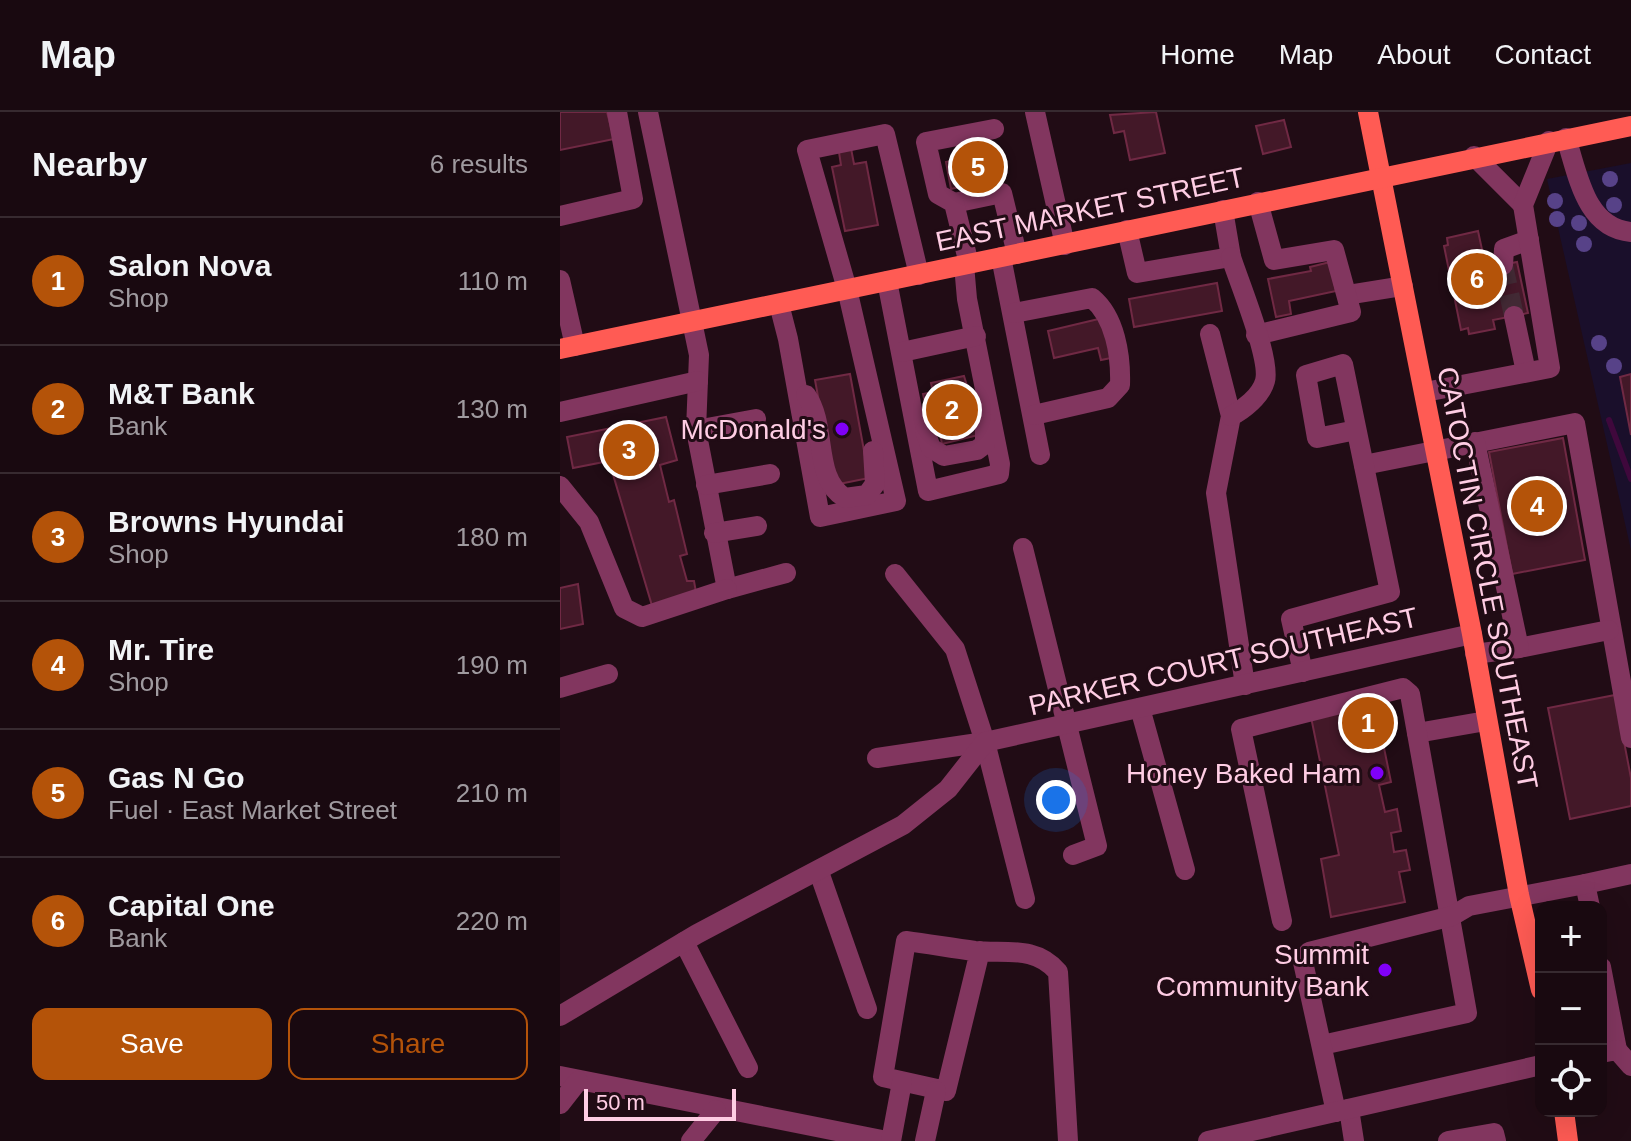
<!DOCTYPE html>
<html lang="en">
<head>
<meta charset="utf-8">
<style>
	:root { --surface:#190910; --page:#221219; --text:#f1f3f6; --muted:#9f9a9f; --line:#372a30; --accent:#b45309 }
	body { margin:0; font-family:Helvetica,sans-serif; background:var(--page); color:var(--text) }
	.controls { position:absolute; right:24px; bottom:24px; display:grid; overflow:hidden; border-radius:16px; box-shadow:0 8px 32px #0002 }
	.controls button { width:72px; height:72px; display:grid; place-items:center; padding:0; border:0; border-bottom:2px solid var(--line); background:var(--surface); color:var(--text); font:40px sans-serif }
	.scale { position:absolute; left:24px; bottom:20px; width:152px; box-sizing:border-box; padding-left:8px; border:4px solid #ffcde4; border-top:0; font-size:22px; line-height:28px; white-space:nowrap; color:#ffcde4; -webkit-text-stroke:6px #210c15; paint-order:stroke }
	.you { position:absolute; left:496px; top:688px; width:28px; height:28px; margin:-20px; border:6px solid #fff; border-radius:50%; background:#1a73e8; box-shadow:0 0 0 12px #1a73e833 }
	.badge { display:grid; place-items:center; width:52px; height:52px; border-radius:50%; background:var(--accent); color:#fff; font-size:26px; font-weight:700 }
	.pin { position:absolute; translate:-50% -50%; border:4px solid #fff; box-shadow:0 2px 8px #0006 }
	.list { margin:0; padding:0; list-style:none }
	h2 { display:flex; justify-content:space-between; align-items:center; height:104px; margin:0; padding:0 32px; font-size:34px }
	h2 small { font-size:26px; font-weight:400; color:var(--muted) }
	.list li { display:grid; grid-template-columns:52px 1fr auto; gap:24px; align-items:center; box-sizing:border-box; height:128px; padding:0 32px; border-top:2px solid var(--line) }
	.list b { display:block; font-size:30px; white-space:nowrap }
	.list p { margin:0; font-size:26px; white-space:nowrap; color:var(--muted) }
	.list em { font-size:26px; font-style:normal; color:var(--muted) }
	.actions { display:flex; gap:16px; padding:24px 32px }
	.actions a { flex:1; padding:18px 0; border:2px solid var(--accent); border-radius:16px; text-align:center; font-size:28px; color:var(--accent) }
	.actions .main { background:var(--accent); color:#fff }
	.icon { flex:none; width:44px; height:44px; fill:none; stroke:currentColor; stroke-width:2; stroke-linecap:round; stroke-linejoin:round }
	.map { position:relative; flex:none; width:1071px; height:1029px; overflow:hidden }
	header { display:flex; align-items:center; gap:48px; box-sizing:border-box; height:112px; padding:0 40px; background:var(--surface); border-bottom:2px solid var(--line) }
	header strong { font-size:38px }
	nav { display:flex; gap:44px; margin-inline-start:auto; font-size:28px }
	main { display:flex }
	aside { flex:1; background:var(--surface) }
	.map>svg:first-child { display:block }
	.green { fill:#1a0f2b }
	.lines { fill:none; stroke-linecap:round; stroke-linejoin:round }
	.stream { stroke:#3f083c; stroke-width:6 }
	.building { fill:#431828; stroke:#702944; stroke-width:2 }
	.minor-tunnel { stroke:#422934; stroke-width:20; stroke-dasharray:20 10; stroke-linecap:butt }
	.minor { stroke:#82365f; stroke-width:20 }
	.major { stroke:#ff5b54; stroke-width:20 }
	.tree { fill:#574288 }
	.poi-dot { fill:#8000f8; stroke:#210c15; stroke-width:3 }
	.labels { text-anchor:middle; stroke-width:6; stroke-linejoin:round; paint-order:stroke }
	.street-label { font-size:28px; fill:#ffcde4; stroke:#210c15 }
	.poi-label { font-size:28px; fill:#ffcde4; stroke:#210c15; text-anchor:end }
</style>
</head>
<body>
<header>
<strong>Map</strong>
<nav><a>Home</a><a>Map</a><a>About</a><a>Contact</a></nav>
</header>
<main>
<aside>
<h2>Nearby<small>6 results</small></h2>
<ul class="list">
<li><span class="badge">1</span><div><b>Salon Nova</b><p>Shop</p></div><em>110 m</em></li>
<li><span class="badge">2</span><div><b>M&amp;T Bank</b><p>Bank</p></div><em>130 m</em></li>
<li><span class="badge">3</span><div><b>Browns Hyundai</b><p>Shop</p></div><em>180 m</em></li>
<li><span class="badge">4</span><div><b>Mr. Tire</b><p>Shop</p></div><em>190 m</em></li>
<li><span class="badge">5</span><div><b>Gas N Go</b><p>Fuel · East Market Street</p></div><em>210 m</em></li>
<li><span class="badge">6</span><div><b>Capital One</b><p>Bank</p></div><em>220 m</em></li>
</ul>
<div class="actions"><a class="main">Save</a><a>Share</a></div>
</aside>
<div class="map">
<svg width="1071" height="1029" viewBox="0 0 1071 1029">
	<rect width="100%" height="100%" fill="#210c15"/>
	<!-- green -->
	<path class="green" d="M1071,51V438L987,67Z"/>
	<g class="lines">
		<!-- stream -->
		<path class="stream" d="M1049,308L1071,367"/>
	</g>
	<!-- building -->
	<g class="building">
		<path d="M0,0H47L54,27L0,38Z"/>
		<path d="M596,0L605,41L570,48L564,19L554,21L550,3Z"/>
		<path d="M724,8L731,35L703,42L696,14Z"/>
		<path d="M290,31L294,52L306,50L318,113L285,119L272,55L281,53L278,34Z"/>
		<path d="M434,39L438,66L391,77L386,50Z"/>
		<path d="M918,119L926,156L957,150L968,201L933,208L935,217L909,222L908,216L901,218L884,134L888,133L887,126Z"/>
		<path d="M770,150L776,179L729,189L731,202L716,205L708,167L751,159L750,155Z"/>
		<path d="M657,171L662,199L574,215L569,187Z"/>
		<path d="M547,205L556,245L541,248L538,236L494,246L488,219Z"/>
		<path d="M290,262L309,366L274,373L255,268Z"/>
		<path d="M1071,262V323L1060,265Z"/>
		<path d="M404,264L422,322L382,332L377,307L369,308L363,282L373,280L371,271Z"/>
		<path d="M106,305L117,348L100,353L109,390L114,388L127,442L120,444L127,469H134L137,486L93,497L49,349L13,356L7,325Z"/>
		<path d="M1003,326L1025,448L952,462L929,340Z"/>
		<path d="M18,472L23,512L0,517V476Z"/>
		<path d="M1055,583L1071,666V694L1010,707L988,596Z"/>
		<path d="M815,592L831,670L819,673L825,700L837,697L841,719L831,721L834,740L846,738L850,758L839,760L845,790L771,805L761,747L779,743L751,605Z"/>
	</g>
	<g class="lines">
		<!-- minor-tunnel -->
		<path class="minor-tunnel" d="M943,153L954,204"/>
		<!-- minor -->
		<g class="minor">
			<path d="M88,0L139,243L136,318L167,477L226,461"/>
			<path d="M475,0L505,133"/>
			<path d="M1006,26C1018,62 1025,116 1071,120"/>
			<path d="M914,44L963,93"/>
			<path d="M394,91L442,81L457,142"/>
			<path d="M0,104L73,87L57,0"/>
			<path d="M567,118L577,161L671,145L663,98"/>
			<path d="M441,145L480,343"/>
			<path d="M409,152L394,91L378,82L366,30L434,17"/>
			<path d="M943,153L944,137L969,128"/>
			<path d="M0,168L15,234"/>
			<path d="M327,169L368,379L439,362L440,352L407,187L404,153"/>
			<path d="M787,183L843,174"/>
			<path d="M219,192L228,227L260,405L336,389L287,177L247,38L325,22L359,163"/>
			<path d="M454,201L532,186C555,205 561,243 560,273L548,286L474,303"/>
			<path d="M954,204L966,260"/>
			<path d="M650,222L671,304L656,381L685,573"/>
			<path d="M696,223L791,200L774,138L714,148L698,90"/>
			<path d="M342,240L416,224"/>
			<path d="M865,280L990,256L963,93L989,29"/>
			<path d="M246,283C268,314 252,366 285,386L307,383L315,372L313,339"/>
			<path d="M0,300L138,269"/>
			<path d="M671,304C683,298 701,284 705,269C711,247 679,170 671,145"/>
			<path d="M136,318L196,307"/>
			<path d="M365,319L371,336L384,344L417,338L425,332V310"/>
			<path d="M804,353L1015,311L1071,626"/>
			<path d="M146,373L210,362"/>
			<path d="M0,374L29,410L64,496L82,505L167,477"/>
			<path d="M154,421L197,414"/>
			<path d="M463,436L537,734L513,743"/>
			<path d="M335,462L395,537L425,630L465,787"/>
			<path d="M959,536L1049,518"/>
			<path d="M915,542L959,536L915,330"/>
			<path d="M743,560L731,507L830,480L783,252L746,263L757,326L796,318"/>
			<path d="M0,576L48,562"/>
			<path d="M580,596L625,758"/>
			<path d="M857,621L926,609"/>
			<path d="M317,646L425,630"/>
			<path d="M259,760L307,897"/>
			<path d="M1030,795L1025,772L1071,762"/>
			<path d="M722,809L681,617L843,576L850,582L907,901L762,933"/>
			<path d="M124,830L188,956"/>
			<path d="M420,839L386,979L323,965L346,829C369,832 392,836 415,839C445,842 475,833 498,860L508,1029"/>
			<path d="M1041,855L1057,938"/>
			<path d="M0,904L137,822L343,713L388,677L425,630L912,522"/>
			<path d="M1041,941L1057,938L1071,954"/>
			<path d="M0,964L327,1029"/>
			<path d="M0,992L18,969"/>
			<path d="M789,997L794,1029"/>
			<path d="M776,1000L743,850L749,840L892,804L909,794L1025,772"/>
			<path d="M131,1029L156,998"/>
			<path d="M331,1029L342,970"/>
			<path d="M365,1029L376,979"/>
			<path d="M648,1029L981,953"/>
			<path d="M888,1029L934,1021L936,1029"/>
		</g>
		<!-- major -->
		<g class="major">
			<path d="M808,0L912,522L959,783L981,878"/>
			<path d="M0,237L1071,14"/>
			<path d="M1004,999L1008,1029"/>
		</g>
	</g>
	<!-- trees -->
	<g class="tree">
		<circle cx="1050" cy="67" r="8"/>
		<circle cx="995" cy="89" r="8"/>
		<circle cx="1054" cy="93" r="8"/>
		<circle cx="997" cy="107" r="8"/>
		<circle cx="1019" cy="111" r="8"/>
		<circle cx="1024" cy="132" r="8"/>
		<circle cx="1039" cy="231" r="8"/>
		<circle cx="1054" cy="254" r="8"/>
	</g>
	<!-- markers -->
	<g class="poi-dot">
		<circle cx="282" cy="317" r="8"/>
		<circle cx="817" cy="661" r="8"/>
		<circle cx="825" cy="858" r="8"/>
	</g>
	<g class="labels">
		<!-- street labels -->
		<g class="street-label">
			<text transform="translate(530 97) rotate(-12)" y="10">EAST MARKET STREET</text>
			<text transform="translate(928 466) rotate(79)" y="10">CATOCTIN CIRCLE SOUTHEAST</text>
			<text transform="translate(663 549) rotate(-13)" y="10">PARKER COURT SOUTHEAST</text>
		</g>
		<!-- poi labels -->
		<g class="poi-label">
			<text x="266" y="327">McDonald's</text>
			<text x="801" y="671">Honey Baked Ham</text>
			<text x="809" y="852">Summit<tspan x="809" dy="32">Community Bank</tspan></text>
		</g>
	</g>
</svg>
<div class="controls">
<button>+</button>
<button>−</button>
<button><svg class="icon" aria-label="locate" viewBox="0 0 24 24"><circle cx="12" cy="12" r="6"/><path d="M12 2v4M12 18v4M2 12h4M18 12h4"/></svg></button>
</div>
<div class="scale">50 m</div>
<div class="you"></div>
<div class="pin badge" style="left:808px;top:611px">1</div>
<div class="pin badge" style="left:392px;top:298px">2</div>
<div class="pin badge" style="left:69px;top:338px">3</div>
<div class="pin badge" style="left:977px;top:394px">4</div>
<div class="pin badge" style="left:418px;top:55px">5</div>
<div class="pin badge" style="left:917px;top:167px">6</div>
</div>
</main>
</body>
</html>
